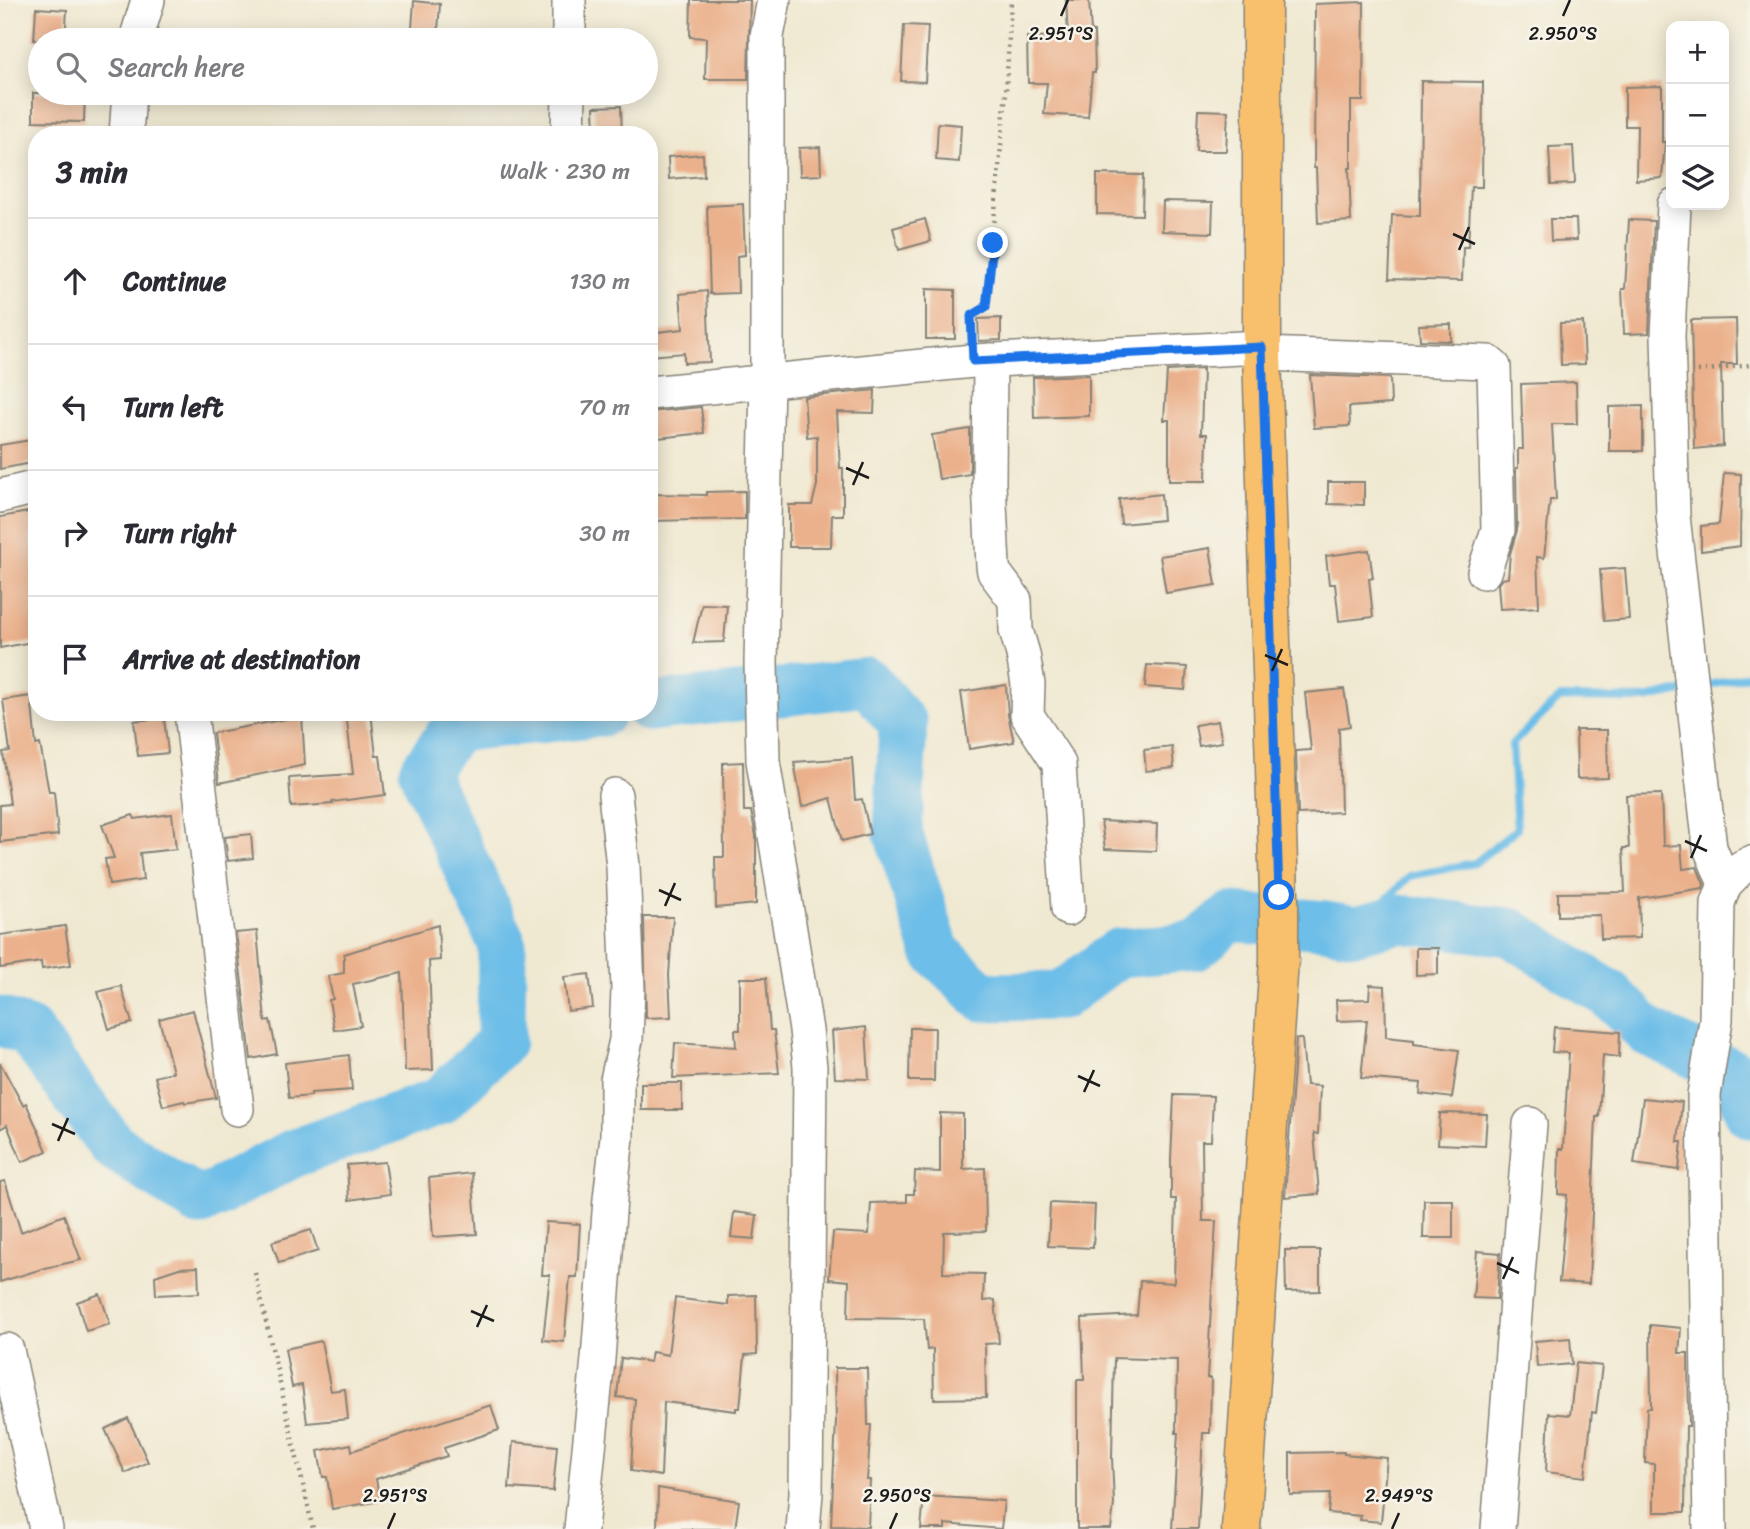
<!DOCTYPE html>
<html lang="en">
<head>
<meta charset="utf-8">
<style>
	:root { --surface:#fff; --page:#f2f2f3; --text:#2b2b33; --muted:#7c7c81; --line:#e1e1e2 }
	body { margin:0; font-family:Sriracha,sans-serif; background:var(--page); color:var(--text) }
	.controls { position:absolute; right:21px; top:21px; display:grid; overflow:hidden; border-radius:14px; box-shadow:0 4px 18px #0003 }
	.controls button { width:63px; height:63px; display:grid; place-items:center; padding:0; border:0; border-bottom:2px solid var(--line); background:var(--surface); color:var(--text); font:35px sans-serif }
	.stop { position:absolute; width:21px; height:21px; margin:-16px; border:5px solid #1a73e8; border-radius:50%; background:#fff }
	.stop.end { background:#1a73e8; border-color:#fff; box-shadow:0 2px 7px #0008 }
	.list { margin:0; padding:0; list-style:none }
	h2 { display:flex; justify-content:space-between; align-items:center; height:91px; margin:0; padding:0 28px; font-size:30px }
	h2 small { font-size:23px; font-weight:400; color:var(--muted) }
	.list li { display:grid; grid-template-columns:46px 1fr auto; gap:21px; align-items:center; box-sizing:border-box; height:126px; padding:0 28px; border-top:2px solid var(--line) }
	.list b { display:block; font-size:26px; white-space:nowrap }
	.list em { font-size:23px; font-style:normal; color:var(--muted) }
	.icon { flex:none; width:38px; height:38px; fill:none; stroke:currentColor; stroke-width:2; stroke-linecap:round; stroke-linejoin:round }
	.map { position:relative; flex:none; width:1750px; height:1529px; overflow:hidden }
	.search { position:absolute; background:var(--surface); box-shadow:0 4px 18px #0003; left:28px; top:28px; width:630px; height:77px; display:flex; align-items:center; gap:18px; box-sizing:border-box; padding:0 24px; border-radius:38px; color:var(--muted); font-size:26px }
	.panel { position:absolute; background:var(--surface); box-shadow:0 4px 18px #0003; left:28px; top:126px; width:630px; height:595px; border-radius:28px }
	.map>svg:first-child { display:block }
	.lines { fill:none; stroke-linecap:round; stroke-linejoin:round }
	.stream { stroke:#6dbee8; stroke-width:8 }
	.river { stroke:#6dbee8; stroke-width:49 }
	.building { fill:#ebb18c }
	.street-casing { stroke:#868277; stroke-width:36 }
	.primary-casing { stroke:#868277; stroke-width:41 }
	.path { stroke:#868277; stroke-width:4.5; stroke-dasharray:2 5; stroke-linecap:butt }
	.street { stroke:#fff; stroke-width:33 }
	.primary { stroke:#f8bf6c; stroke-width:38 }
	.route { stroke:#1a73e8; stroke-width:9 }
	.ticks { fill:none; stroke:#1c1c1c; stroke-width:2.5 }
	.ticks-label { font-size:18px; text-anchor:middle; fill:#1c1c1c; stroke:#f7f3e8; stroke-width:5; stroke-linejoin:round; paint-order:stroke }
</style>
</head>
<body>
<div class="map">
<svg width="1750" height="1529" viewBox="0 0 1750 1529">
	<rect width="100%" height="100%" fill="#f7f3e8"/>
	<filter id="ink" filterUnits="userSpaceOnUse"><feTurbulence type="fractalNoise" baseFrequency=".0143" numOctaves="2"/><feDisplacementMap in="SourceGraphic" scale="14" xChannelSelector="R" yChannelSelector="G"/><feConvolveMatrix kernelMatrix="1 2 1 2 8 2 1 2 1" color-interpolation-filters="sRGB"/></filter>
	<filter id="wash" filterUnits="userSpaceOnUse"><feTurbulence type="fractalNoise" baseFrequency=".00686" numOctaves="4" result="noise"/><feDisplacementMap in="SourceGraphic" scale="28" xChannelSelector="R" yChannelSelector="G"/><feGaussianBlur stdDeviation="1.57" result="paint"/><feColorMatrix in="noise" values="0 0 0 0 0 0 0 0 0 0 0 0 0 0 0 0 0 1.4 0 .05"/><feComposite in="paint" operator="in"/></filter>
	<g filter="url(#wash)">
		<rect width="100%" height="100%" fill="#f0e9d2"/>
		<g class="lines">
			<!-- stream -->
			<g class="stream">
				<path d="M1699,688L1750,675"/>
				<path d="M1356,930L1410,876L1475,863L1517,829L1512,744L1560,698L1645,699L1686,690"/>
			</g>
			<!-- river -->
			<g class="river">
				<path d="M649,707L868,682L903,724L898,833L936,952L983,997L1061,996L1118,953L1196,946L1231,917L1325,925L1356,930L1399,919L1510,932L1609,994L1648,1032L1733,1073L1750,1114"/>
				<path d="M0,1021L29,1032L112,1145L199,1202L294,1153L439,1102L501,1042L502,943L423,772L455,728L602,712"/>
			</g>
		</g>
		<g id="blocks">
			<!-- building -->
			<g class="building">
				<path d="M691,0H750L748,79H705L706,38L690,37Z"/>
				<path d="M1066,0H1089L1091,32H1094L1095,73H1092L1088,117L1044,114L1047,83H1028L1027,37L1068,36Z"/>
				<path d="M414,1L440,4L438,31L412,28Z"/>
				<path d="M1364,2L1363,101H1351V168H1349L1351,221L1318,223L1316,168H1314L1315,4Z"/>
				<path d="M36,8L67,10L65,40H34Z"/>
				<path d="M904,25L928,26L925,82L901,81Z"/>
				<path d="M1421,81L1483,82L1482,187H1471L1468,247H1463L1462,281L1389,279L1392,215L1420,216Z"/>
				<path d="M1662,86V142H1665L1662,178L1636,180L1637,126H1625V87Z"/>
				<path d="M33,93H85L84,122L33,121Z"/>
				<path d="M621,106L622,135H595L594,107Z"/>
				<path d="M1198,110L1228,111L1226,151H1196Z"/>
				<path d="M938,123L961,125L959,162L936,160Z"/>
				<path d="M1573,146L1575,182L1574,184L1551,185L1549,147Z"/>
				<path d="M820,147L821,175L800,176L799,148Z"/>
				<path d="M703,154L704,176L669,179L668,157Z"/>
				<path d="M1097,174L1143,175L1142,215L1097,214Z"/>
				<path d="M1163,201L1213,202L1212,233L1162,231Z"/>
				<path d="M743,204L745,255L737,256L738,293L710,294L707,206Z"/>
				<path d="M925,219L931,241L899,250L893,228Z"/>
				<path d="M1550,219H1576L1577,240L1551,241Z"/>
				<path d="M1629,220L1654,221L1649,333L1624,334L1622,289H1625Z"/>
				<path d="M926,289L955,290V339H926Z"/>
				<path d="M707,291L710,362L684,363V353L649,356V333L683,329L680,294Z"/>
				<path d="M1001,318V340L979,341L978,319Z"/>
				<path d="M1736,319L1737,364H1721L1723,446L1694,449L1691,320Z"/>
				<path d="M1583,322L1585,364L1561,365L1560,323Z"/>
				<path d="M1451,324V341L1420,340L1419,325Z"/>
				<path d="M1203,369L1201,434H1207L1206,481H1169V420H1164L1167,371Z"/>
				<path d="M1089,375V416L1034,418L1033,377Z"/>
				<path d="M1310,375L1390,378L1391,404L1349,407L1350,426L1314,428Z"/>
				<path d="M1576,382L1577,424H1552L1556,500H1550L1544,558L1537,557L1539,607L1500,609L1498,584L1502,579L1508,578L1510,554L1517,530L1516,468H1518V449H1523L1521,384Z"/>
				<path d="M875,390L874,413L837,412L840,468H843V515H832L831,547H789V505H812L817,485V436L807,437L804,397Z"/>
				<path d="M1643,406V451H1609V407Z"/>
				<path d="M701,407L704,433L649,439V412Z"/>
				<path d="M970,429V474L939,479L932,435Z"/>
				<path d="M37,439V462L0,469V445Z"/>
				<path d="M1724,473L1741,474L1740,546L1701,551V526L1719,524Z"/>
				<path d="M1328,482H1364V505L1328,504Z"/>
				<path d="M745,491V519L649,521V494L706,495V492Z"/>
				<path d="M1161,494L1163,520L1121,524L1119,499Z"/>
				<path d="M34,511L37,535L31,536L37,569V641L0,648V517Z"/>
				<path d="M1210,548L1216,585L1166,593L1160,556Z"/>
				<path d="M1369,550L1373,578L1369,579L1373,617L1339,621L1335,584H1329L1326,556Z"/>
				<path d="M1625,568L1629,619L1604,621L1600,570Z"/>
				<path d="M702,604L727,605L724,642L693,643Z"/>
				<path d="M1147,665L1187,667L1185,690L1145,687Z"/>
				<path d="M1006,685L1008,715L1014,742L969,749L961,692Z"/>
				<path d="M1344,689L1350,726L1339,728L1341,812L1298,814L1296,751L1311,750L1305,693Z"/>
				<path d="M31,696L36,745L40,744L49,792H54L58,835L0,842V805L10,804L3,752L10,751L3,700Z"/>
				<path d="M346,712H371L376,756H380L385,795L332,802L333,804L291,807L289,778L353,774Z"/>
				<path d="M302,716L305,765L219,783L213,733Z"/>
				<path d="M164,718L168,753L138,756L134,721Z"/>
				<path d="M1218,721L1222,742L1199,746L1195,725Z"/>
				<path d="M1576,730H1607L1608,778L1577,779Z"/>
				<path d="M1172,747L1174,768L1146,771L1144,750Z"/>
				<path d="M852,758L855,800L862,799L870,834L842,841L831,798L802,807L794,762Z"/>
				<path d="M743,762L744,811H751L756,836V904L716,908L715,857H724L723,763Z"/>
				<path d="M1661,794L1663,846L1681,845L1683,869L1697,867L1704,884L1703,888L1639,898L1640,938L1601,939L1600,915L1558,916V893L1625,892L1623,848H1629L1626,795Z"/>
				<path d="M172,814L176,849L140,853L143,880L109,885L105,859L114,858L102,825L133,815L135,819Z"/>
				<path d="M1101,821L1157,824L1156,851L1105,849Z"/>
				<path d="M251,834L253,858L228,861L225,837Z"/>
				<path d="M644,917H673L669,975L671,1017L646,1018Z"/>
				<path d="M438,925L440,960L429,961L433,1070L405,1071L402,973L353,984L361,1026L334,1030L329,1000L333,999L328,976L344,973V954Z"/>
				<path d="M65,926L71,965L42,969L41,962L0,968V935Z"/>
				<path d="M257,931L265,1021L270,1020L277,1054L251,1059L236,933Z"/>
				<path d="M1416,948H1438V974L1416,975Z"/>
				<path d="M589,974L593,1008L568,1011L564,977Z"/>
				<path d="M740,978H766L770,1030H774L779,1073L673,1078L675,1043L736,1047L735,1030H740Z"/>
				<path d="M1370,985L1385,986L1386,1037L1414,1040V1044L1459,1050L1452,1098L1420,1094L1421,1083L1361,1078L1367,1020L1337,1021L1336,1000L1369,999Z"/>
				<path d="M121,986L132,1023L109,1029L98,992Z"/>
				<path d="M193,1010L216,1098L185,1103L184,1101L163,1106L155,1077L173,1072L159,1019Z"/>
				<path d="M866,1027L869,1079L835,1078L832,1031Z"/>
				<path d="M1554,1027L1620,1032L1619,1057L1603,1055L1599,1117H1596L1589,1284L1559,1282L1567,1195L1558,1194L1559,1149H1563L1569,1053L1552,1052Z"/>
				<path d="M910,1028H935L934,1081H909Z"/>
				<path d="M1296,1039H1302L1306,1085L1320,1086L1318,1134L1314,1133L1319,1194L1285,1197Z"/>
				<path d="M349,1055L352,1090L311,1093V1096L289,1098L285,1063Z"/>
				<path d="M0,1063L23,1105L26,1103L47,1151L22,1162L7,1125L0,1129Z"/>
				<rect x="641" y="1083" width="41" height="27"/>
				<path d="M1174,1095L1213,1096L1211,1141H1202L1203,1221H1216L1207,1378H1211L1210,1433H1203L1198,1529H1172L1178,1433H1176L1177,1360L1114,1358L1112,1458L1114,1504L1111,1529H1077V1380H1084L1082,1318L1137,1315L1140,1281L1174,1283L1176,1199H1171V1159Z"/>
				<path d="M1643,1098L1682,1102L1678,1142H1682L1679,1170L1634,1164Z"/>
				<path d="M940,1113L963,1114V1169L985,1168L986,1231L944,1232L943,1273L984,1274L983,1301L995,1300L999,1343L985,1344L986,1398L934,1399L933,1349L927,1350L924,1319L848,1318L849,1281L829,1279L833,1232L869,1234L871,1203L907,1202V1194H914L915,1171L940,1172Z"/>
				<path d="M1440,1113L1487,1114L1485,1146L1438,1144Z"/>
				<path d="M385,1162L390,1194L349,1200L347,1165Z"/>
				<path d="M472,1173L477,1234L433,1237L429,1178Z"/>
				<path d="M5,1181L21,1232L64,1215L81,1260L45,1268L0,1282V1182Z"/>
				<path d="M1424,1200H1453V1238H1423Z"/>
				<path d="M1050,1203L1095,1205L1093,1248L1048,1246Z"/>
				<path d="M734,1212L757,1215L754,1239L731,1237Z"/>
				<path d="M546,1222L580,1224L577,1277H570L564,1342L543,1340L550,1275H542Z"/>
				<path d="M311,1230L318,1251L279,1263L272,1242Z"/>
				<path d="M1285,1250H1320V1291L1286,1292Z"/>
				<path d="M1477,1251L1500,1253L1497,1299L1473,1298Z"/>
				<path d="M198,1267L199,1293L156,1295L155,1276L179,1268Z"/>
				<path d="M100,1294L110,1324L86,1331L77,1302Z"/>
				<path d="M756,1295L757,1354L745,1355L740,1408H736V1411L664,1402L661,1476L631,1471L635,1399L617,1397L621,1358L650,1362L652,1352L668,1355L675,1298L728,1305V1296Z"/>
				<path d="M1650,1325L1681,1328L1679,1353H1688L1689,1426H1686L1685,1512H1654V1464L1645,1463L1647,1408H1651Z"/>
				<path d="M1570,1338L1572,1364L1537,1367L1535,1341Z"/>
				<path d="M321,1341L331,1391L345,1389L348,1419L307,1423L302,1385L292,1387L285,1349Z"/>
				<path d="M1576,1363L1602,1366L1596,1413L1592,1412L1585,1477L1546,1472L1549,1413L1570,1415Z"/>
				<path d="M835,1368H867L868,1425H871L867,1480H870L868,1527L831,1526L836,1421Z"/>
				<path d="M491,1405L499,1430L444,1448L447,1456L376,1479L380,1501L332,1509L327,1477H323L318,1451L351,1444L352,1451Z"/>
				<path d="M128,1418L148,1462L125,1473L105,1429Z"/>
				<path d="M513,1442L557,1446L553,1491L509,1488Z"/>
				<path d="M1344,1452V1454L1387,1458L1381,1522L1360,1520L1361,1516L1328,1513L1330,1494L1290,1495V1453Z"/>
				<path d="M658,1488L739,1501L735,1529H657Z"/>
				<path d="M924,1496L1004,1501L1001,1529L945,1524V1529H921Z"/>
			</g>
		</g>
	</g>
	<g filter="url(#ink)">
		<use href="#blocks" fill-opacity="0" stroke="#868277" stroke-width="2"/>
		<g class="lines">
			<defs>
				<g id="street">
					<path d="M774,0L767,36V380L761,663L763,761L806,1030L810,1067L806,1493L803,1529"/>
					<path d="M136,40L148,0"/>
					<path d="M569,40V0"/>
					<path d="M126,135L129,93"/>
					<path d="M568,135L569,93"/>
					<path d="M1674,205L1668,336L1673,516L1710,848L1725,884"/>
					<path d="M1262,354L1488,362L1494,367L1498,530L1484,572"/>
					<path d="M990,360L989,483L993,566L994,572L1015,600L1016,630L1023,654L1028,684L1027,715L1059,764L1068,909"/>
					<path d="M649,393L973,361L1262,347"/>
					<path d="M0,496L37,487"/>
					<path d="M191,712L237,1109"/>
					<path d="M7,1350L46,1529"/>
					<path d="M581,1529L598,1359L610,1199L617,1137V1080L626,1040L628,989L623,866L615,795"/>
					<path d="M1498,1529L1530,1124"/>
					<path d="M1710,1529L1704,1095L1716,1020L1718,903L1725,884L1742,867L1750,863"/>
				</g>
				<path id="primary" d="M1241,1529L1279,960V895L1262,354V0"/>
			</defs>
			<!-- street casing -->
			<use href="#street" class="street-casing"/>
			<!-- primary casing -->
			<use href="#primary" class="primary-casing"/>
			<!-- path -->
			<g class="path">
				<path d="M972,332L971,316L986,307L1006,92L1011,0"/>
				<path d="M1698,371L1750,365"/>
				<path d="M255,1273L313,1529"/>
			</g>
			<!-- street -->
			<use href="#street" class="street"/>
			<!-- primary -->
			<use href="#primary" class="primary"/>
		</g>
	</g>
	<g class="lines" filter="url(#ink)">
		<!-- route -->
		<path class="route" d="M993,243L986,307L971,316L973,361L1262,347L1279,895"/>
	</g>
	<!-- ticks -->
	<path class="ticks" d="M1061,16L1068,0M1563,16L1570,0M1453,234L1475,244M1459,250L1469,227M846,468L869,478M853,485L863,462M1265,655L1288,665M1272,671L1282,649M1685,841L1707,851M1691,858L1701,835M659,890L681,900M665,906L675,883M1078,1076L1100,1086M1084,1092L1094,1070M52,1124L75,1134M58,1141L68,1118M1497,1263L1519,1273M1503,1279L1513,1257M471,1311L494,1321M477,1327L487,1305M388,1529L395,1513M890,1529L897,1513M1392,1529L1399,1513"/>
	<g class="ticks-label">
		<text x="1061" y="40">2.951°S</text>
		<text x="1563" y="40">2.950°S</text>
		<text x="395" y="1502">2.951°S</text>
		<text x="897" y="1502">2.950°S</text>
		<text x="1399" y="1502">2.949°S</text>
	</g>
</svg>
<div class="controls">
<button>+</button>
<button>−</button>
<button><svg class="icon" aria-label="layers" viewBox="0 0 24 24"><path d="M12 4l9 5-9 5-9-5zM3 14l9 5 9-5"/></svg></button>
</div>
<div class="stop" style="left:1279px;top:895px"></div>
<div class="stop end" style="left:993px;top:243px"></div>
<div class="search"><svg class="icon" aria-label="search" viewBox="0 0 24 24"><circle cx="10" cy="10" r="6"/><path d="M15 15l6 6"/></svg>Search here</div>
<section class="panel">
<h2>3 min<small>Walk · 230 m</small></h2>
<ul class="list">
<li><svg class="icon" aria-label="ahead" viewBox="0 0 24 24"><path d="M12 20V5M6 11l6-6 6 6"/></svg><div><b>Continue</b></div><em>130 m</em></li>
<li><svg class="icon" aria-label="left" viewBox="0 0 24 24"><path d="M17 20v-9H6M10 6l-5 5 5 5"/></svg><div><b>Turn left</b></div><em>70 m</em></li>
<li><svg class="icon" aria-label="right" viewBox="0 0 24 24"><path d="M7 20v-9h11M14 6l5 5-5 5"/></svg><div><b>Turn right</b></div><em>30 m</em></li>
<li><svg class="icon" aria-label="arrive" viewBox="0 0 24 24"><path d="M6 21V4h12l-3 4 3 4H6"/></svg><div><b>Arrive at destination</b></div></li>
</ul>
</section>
</div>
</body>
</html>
